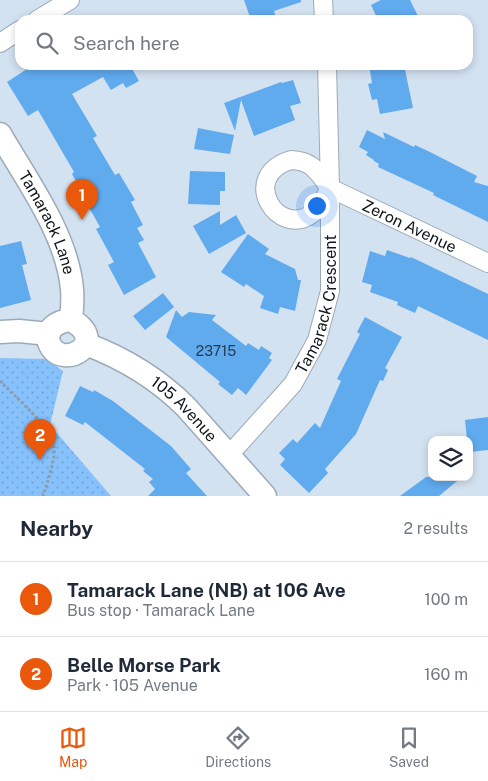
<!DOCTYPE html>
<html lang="en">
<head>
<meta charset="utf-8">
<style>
	:root { --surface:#fff; --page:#f6f6f7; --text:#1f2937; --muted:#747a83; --line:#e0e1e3; --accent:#ea580c }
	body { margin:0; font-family:"Public Sans",sans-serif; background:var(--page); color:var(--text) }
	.controls { position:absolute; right:15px; bottom:15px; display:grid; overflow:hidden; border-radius:10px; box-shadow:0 2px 8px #0003 }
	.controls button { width:45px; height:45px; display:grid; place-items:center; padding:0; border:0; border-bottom:1px solid var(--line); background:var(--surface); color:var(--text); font:25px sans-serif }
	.you { position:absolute; left:316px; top:205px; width:18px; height:18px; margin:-12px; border:4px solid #fff; border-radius:50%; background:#1a73e8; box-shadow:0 0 0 8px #1a73e833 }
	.badge { display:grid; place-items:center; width:32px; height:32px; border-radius:50%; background:var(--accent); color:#fff; font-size:16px; font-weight:700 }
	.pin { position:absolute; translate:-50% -41px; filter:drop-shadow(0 1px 2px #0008) }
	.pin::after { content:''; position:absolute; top:26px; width:18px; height:15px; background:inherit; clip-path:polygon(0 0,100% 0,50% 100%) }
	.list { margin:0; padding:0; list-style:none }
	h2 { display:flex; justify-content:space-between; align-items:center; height:65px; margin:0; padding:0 20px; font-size:21px }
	h2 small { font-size:16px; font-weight:400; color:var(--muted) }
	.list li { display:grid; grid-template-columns:32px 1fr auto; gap:15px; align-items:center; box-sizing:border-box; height:75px; padding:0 20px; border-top:1px solid var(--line) }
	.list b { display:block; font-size:19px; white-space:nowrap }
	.list p { margin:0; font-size:16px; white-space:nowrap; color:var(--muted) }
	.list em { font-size:16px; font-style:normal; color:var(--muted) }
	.icon { flex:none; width:28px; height:28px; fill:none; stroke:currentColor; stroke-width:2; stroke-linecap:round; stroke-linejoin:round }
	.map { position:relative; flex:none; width:488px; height:496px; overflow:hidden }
	.search { position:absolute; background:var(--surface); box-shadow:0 2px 8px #0003; left:15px; right:15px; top:15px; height:55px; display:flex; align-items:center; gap:12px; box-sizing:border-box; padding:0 18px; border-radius:15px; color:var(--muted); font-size:19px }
	.sheet { height:215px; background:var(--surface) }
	nav { display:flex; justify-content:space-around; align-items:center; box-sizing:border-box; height:70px; border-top:1px solid var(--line); background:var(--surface); font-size:14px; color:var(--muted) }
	nav a { display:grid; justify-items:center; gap:2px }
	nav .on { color:var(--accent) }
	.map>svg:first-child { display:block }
	.park { fill:url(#park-dots) }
	.building { fill:#60aaee }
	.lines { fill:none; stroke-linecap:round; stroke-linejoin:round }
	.minor-casing { stroke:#9caab8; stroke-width:20 }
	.tertiary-casing { stroke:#9caab8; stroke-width:25 }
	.path { stroke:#8e99a5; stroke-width:3; stroke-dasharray:2.5 2.5; stroke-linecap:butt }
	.minor { stroke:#fff; stroke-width:18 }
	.tertiary { stroke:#fff; stroke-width:22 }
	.labels { text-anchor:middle; stroke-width:4; stroke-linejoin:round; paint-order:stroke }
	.number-label { font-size:14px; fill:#253b50 }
	.street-label { font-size:16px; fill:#11161b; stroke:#d3e2f1 }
</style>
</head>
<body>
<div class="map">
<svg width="488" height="496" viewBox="0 0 488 496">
	<defs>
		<pattern id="park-dots" width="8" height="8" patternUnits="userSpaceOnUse" patternTransform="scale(1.25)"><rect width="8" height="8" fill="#86c1fb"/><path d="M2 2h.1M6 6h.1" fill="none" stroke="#73a5d7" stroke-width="1.8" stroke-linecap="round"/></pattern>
	</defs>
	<rect width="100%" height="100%" fill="#d3e2f1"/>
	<!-- park -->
	<path class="park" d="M0,358L45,359L63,371L50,425L111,496H0Z"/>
	<!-- building -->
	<g class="building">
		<path d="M244,0H301V2L274,11L277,20H251Z"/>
		<path d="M381,0H410L420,20H378L371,5Z"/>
		<path d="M33,65H130L139,81L126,88L123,83L111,90L103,77L72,94L97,136L93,138L115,175L119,173L135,200L131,202L143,225L137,228L144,240L138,243L156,277L124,295L108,265L114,262L96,229L100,227L82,195L83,194L72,174L74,172L38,110L28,116L7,82Z"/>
		<path d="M369,65H404L413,108L380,114L377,99L372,100L368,84L372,83Z"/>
		<path d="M293,80L301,103L290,106L295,120L254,136L241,100L235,131L224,103L281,82L282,83Z"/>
		<path d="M198,128L234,135L230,154L194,149Z"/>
		<path d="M367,130L385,139L383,132L414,147L415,145L430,152L477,176L474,182L488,186V222L433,195L434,193L378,167L379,164L374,161V160L366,155L368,152L359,147Z"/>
		<path d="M190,171L225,172V191H220V205L188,204Z"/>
		<path d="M220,211V225L236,215L246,233L209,254L193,226Z"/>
		<path d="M248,234L269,249L265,254L295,269L298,280H301L295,311L280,307L278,314L260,308L264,296L246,284L244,287L221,272Z"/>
		<path d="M21,241L27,264L22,265L31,300L0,308V246Z"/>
		<path d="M387,250L410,258L411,257L488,294V340L418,306L415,313L397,305L398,302L370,292L372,285L362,282L370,251L385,256Z"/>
		<path d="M163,293L174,307L145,330L133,316Z"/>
		<path d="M176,310L182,317L189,312L216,315L212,320L246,346L248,343L259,350L261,346L272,353L269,358L272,360L246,395L238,388L232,395L218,384L220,382L166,337Z"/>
		<path d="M365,317L402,337L385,368L388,370L383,381L380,380L356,434L325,469L328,473L309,493L280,465L285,459L279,453L293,439L297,443L315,423L320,428L341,381L337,379L360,334L357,332Z"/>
		<path d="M80,386L93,392L94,390L113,401L171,446L191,469L186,473L207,496H148L155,489L149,482L153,479L143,471L145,469L85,422L83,425L65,416Z"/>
		<path d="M488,417V450L469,452V440H467L465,420Z"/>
		<path d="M426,477H462L439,496H400Z"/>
	</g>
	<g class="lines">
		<defs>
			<g id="minor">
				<path d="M323,0L324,20"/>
				<path d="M37,20L70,0"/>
				<path d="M0,43L20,30"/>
				<path d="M291,160C314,161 317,172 330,188C325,196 321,207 313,213C278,240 238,176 291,160Z"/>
				<path id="s1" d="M330,188L488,263"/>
				<path id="s2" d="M229,455L293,384L317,340L330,291V188L327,65"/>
			</g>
			<g id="tertiary">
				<path id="s3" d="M0,134C27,181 67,234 72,289C73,299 72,310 71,320"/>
				<path d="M71,320C111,342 63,371 50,345C42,329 59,321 71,320Z"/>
				<path d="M0,332L19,331L49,334"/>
				<path id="s4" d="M86,344C123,358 158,379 186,407L265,496"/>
			</g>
		</defs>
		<!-- minor casing -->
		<use href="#minor" class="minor-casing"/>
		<!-- tertiary casing -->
		<use href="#tertiary" class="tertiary-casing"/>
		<!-- path -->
		<path class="path" d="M0,381C14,396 52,428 54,447C56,459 47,483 43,496"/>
		<!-- minor -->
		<use href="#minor" class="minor"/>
		<!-- tertiary -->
		<use href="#tertiary" class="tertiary"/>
	</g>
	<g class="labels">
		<!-- number labels -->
		<g class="number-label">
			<text x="216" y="356">23715</text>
		</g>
		<!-- street labels -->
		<g class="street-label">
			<text dy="6" stroke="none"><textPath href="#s3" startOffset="101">Tamarack Lane</textPath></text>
			<text dy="6" stroke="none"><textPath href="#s1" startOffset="88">Zeron Avenue</textPath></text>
			<text dy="6" stroke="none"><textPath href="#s2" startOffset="181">Tamarack Crescent</textPath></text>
			<text dy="6" stroke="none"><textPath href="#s4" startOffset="119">105 Avenue</textPath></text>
		</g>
	</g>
</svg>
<div class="controls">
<button><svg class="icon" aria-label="layers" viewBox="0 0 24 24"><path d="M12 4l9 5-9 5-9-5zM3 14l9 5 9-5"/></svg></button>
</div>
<div class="you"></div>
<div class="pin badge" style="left:82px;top:220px">1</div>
<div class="pin badge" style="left:40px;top:460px">2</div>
<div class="search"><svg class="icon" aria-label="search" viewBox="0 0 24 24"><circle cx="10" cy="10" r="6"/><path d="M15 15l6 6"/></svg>Search here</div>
</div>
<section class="sheet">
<h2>Nearby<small>2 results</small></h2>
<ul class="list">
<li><span class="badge">1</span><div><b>Tamarack Lane (NB) at 106 Ave</b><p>Bus stop · Tamarack Lane</p></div><em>100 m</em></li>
<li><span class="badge">2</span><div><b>Belle Morse Park</b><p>Park · 105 Avenue</p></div><em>160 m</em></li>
</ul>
</section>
<nav>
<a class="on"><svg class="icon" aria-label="map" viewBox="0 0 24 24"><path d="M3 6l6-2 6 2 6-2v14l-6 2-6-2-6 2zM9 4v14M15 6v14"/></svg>Map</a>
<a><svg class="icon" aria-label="directions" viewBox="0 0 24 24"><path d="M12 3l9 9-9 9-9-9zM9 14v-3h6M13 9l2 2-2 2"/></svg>Directions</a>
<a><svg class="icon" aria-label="saved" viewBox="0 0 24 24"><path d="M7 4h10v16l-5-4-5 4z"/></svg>Saved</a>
</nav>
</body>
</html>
